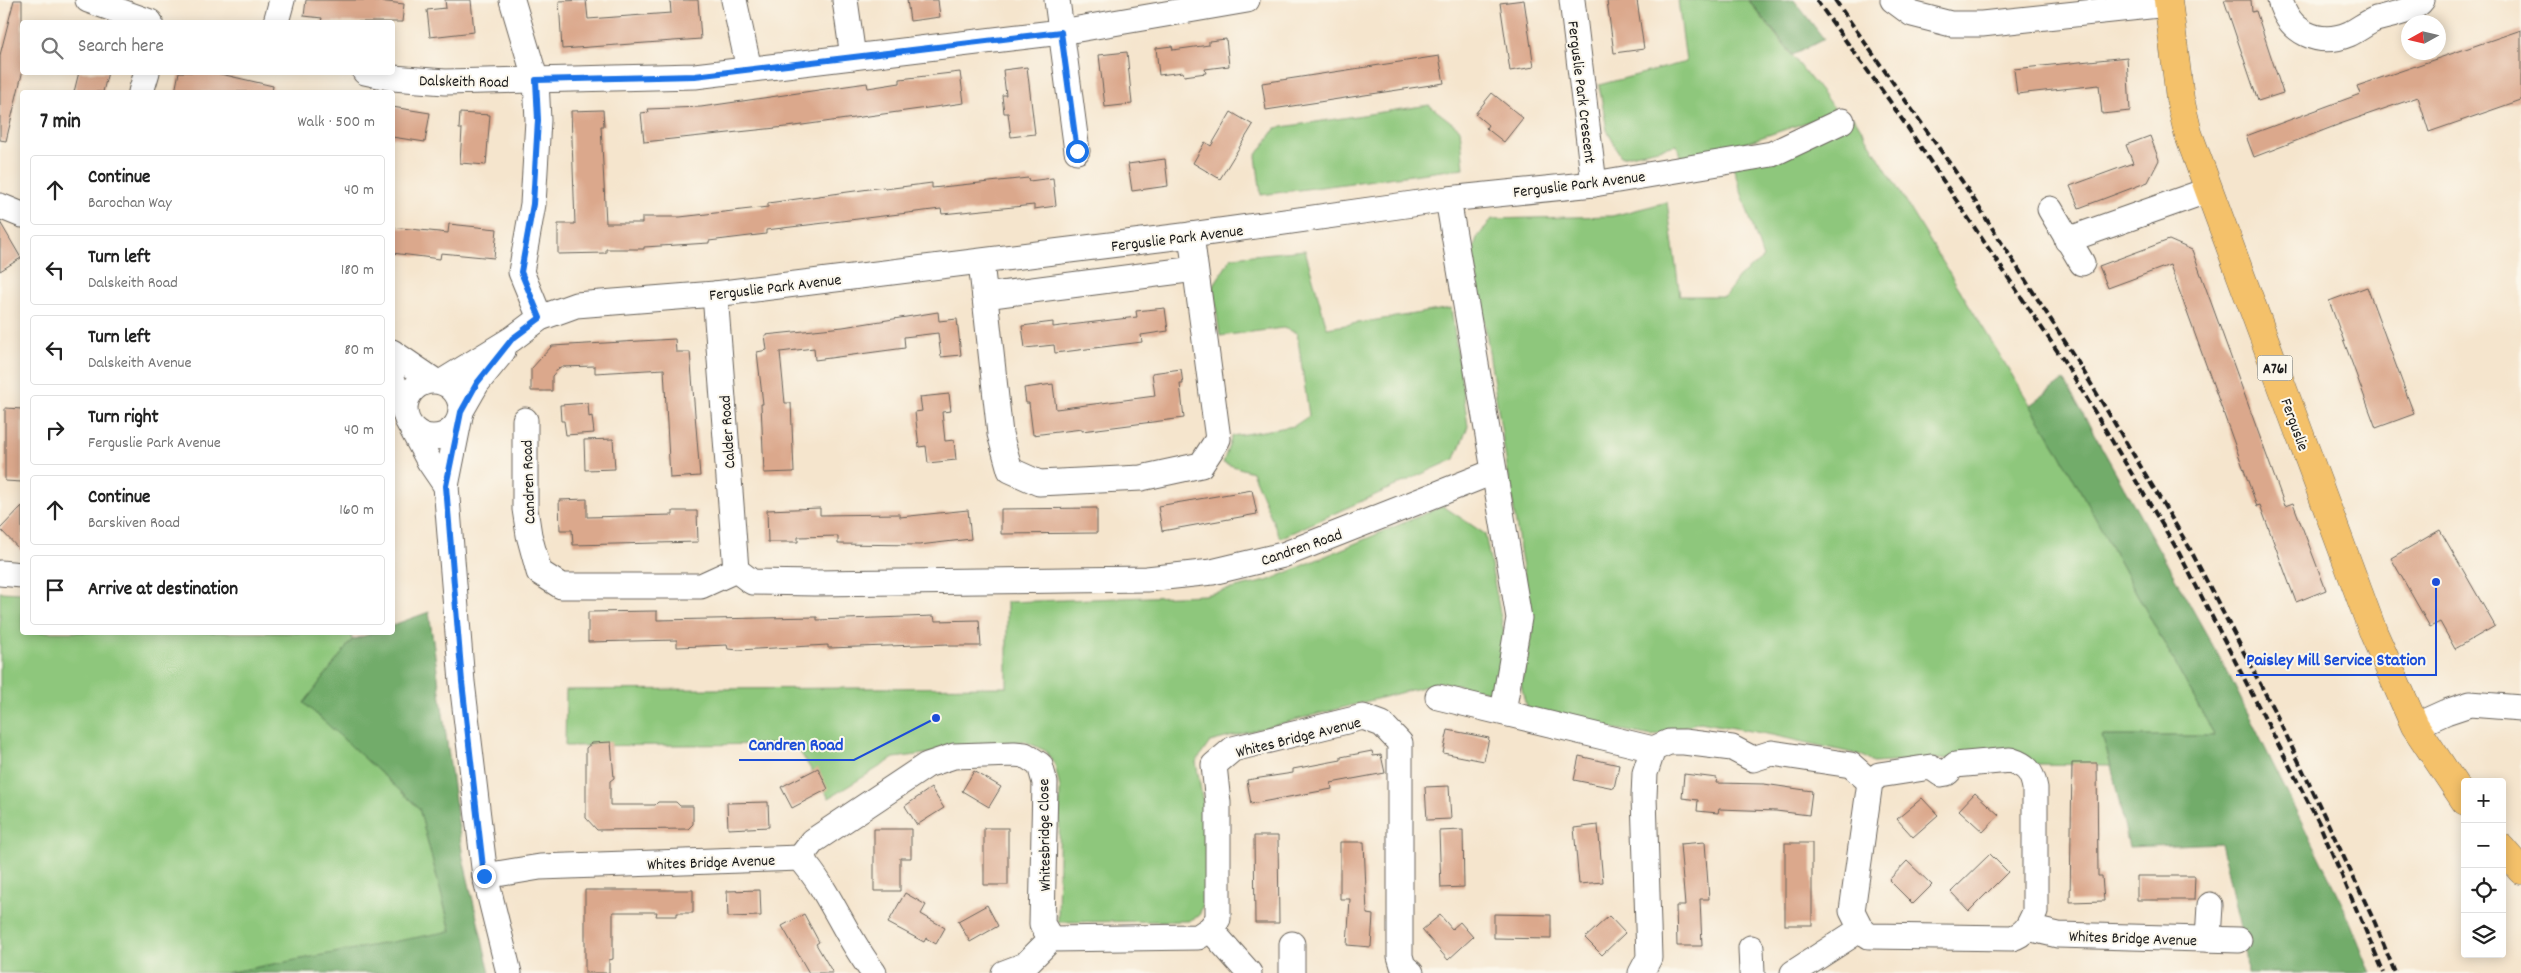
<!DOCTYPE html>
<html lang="en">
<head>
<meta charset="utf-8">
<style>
	:root { --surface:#fff; --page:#f6f6f6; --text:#222; --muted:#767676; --line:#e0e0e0 }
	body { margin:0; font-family:Dekko,sans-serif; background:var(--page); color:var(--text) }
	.controls { position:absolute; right:15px; bottom:15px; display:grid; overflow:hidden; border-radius:5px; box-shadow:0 2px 12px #0003 }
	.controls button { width:45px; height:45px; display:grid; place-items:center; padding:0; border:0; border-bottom:1px solid var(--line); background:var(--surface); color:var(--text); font:25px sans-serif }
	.compass { position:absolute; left:2401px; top:15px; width:45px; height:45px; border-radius:50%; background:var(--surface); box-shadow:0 2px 12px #0003; rotate:262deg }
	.stop { position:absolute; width:15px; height:15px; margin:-11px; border:4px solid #1a73e8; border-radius:50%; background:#fff }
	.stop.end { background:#1a73e8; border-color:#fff; box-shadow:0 1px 5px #0008 }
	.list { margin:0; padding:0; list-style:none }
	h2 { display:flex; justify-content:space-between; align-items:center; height:65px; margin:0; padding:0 20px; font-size:21px }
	h2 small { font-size:16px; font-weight:400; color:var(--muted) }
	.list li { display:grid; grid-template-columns:32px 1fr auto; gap:15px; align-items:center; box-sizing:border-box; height:70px; margin:0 10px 10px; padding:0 10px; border:1px solid var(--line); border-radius:5px }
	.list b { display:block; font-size:19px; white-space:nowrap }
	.list p { margin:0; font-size:16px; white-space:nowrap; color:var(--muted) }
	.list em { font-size:16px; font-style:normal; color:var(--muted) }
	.icon { flex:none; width:28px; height:28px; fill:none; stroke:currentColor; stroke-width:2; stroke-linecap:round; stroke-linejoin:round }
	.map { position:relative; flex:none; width:2521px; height:973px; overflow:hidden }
	.search { position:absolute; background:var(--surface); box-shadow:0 2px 12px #0003; left:20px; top:20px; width:375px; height:55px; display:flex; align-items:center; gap:12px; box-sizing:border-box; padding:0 18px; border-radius:5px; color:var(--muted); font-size:19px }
	.panel { position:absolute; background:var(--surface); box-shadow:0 2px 12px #0003; left:20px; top:90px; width:375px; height:545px; border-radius:5px }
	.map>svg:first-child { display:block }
	.green { fill:#8ec77b; stroke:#55724c }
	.forest { fill:#72ac6b; stroke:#476444 }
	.building { fill:#dba88c }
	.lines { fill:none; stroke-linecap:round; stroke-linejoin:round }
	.minor-casing { stroke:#68625a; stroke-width:27 }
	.major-casing { stroke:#68625a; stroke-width:29 }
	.minor { stroke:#fff; stroke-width:25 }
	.major { stroke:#f4c16a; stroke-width:28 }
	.rail { stroke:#1c1c1c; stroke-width:4; stroke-dasharray:8 4; stroke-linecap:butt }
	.route { stroke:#1a73e8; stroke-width:6 }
	.labels { text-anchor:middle; stroke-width:4; stroke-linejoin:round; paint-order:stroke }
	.shield { fill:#fbf7ec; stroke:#5f5e5a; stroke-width:1 }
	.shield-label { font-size:15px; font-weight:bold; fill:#1c1c1c }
	.street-label { font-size:16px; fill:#1c1c1c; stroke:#fbf7ec }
	.leader { fill:none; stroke:#1d4ed8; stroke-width:2 }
	.callout-dot { fill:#1d4ed8; stroke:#fbf7ec; stroke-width:2 }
	.callout-label { font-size:18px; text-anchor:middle; font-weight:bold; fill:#1d4ed8; stroke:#fbf7ec; stroke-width:4; stroke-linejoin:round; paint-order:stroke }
</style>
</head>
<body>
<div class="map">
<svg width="2521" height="973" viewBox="0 0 2521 973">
	<rect width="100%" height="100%" fill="#fbf7ec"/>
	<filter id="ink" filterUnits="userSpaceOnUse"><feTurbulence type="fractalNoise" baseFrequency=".02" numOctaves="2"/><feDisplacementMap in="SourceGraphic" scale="10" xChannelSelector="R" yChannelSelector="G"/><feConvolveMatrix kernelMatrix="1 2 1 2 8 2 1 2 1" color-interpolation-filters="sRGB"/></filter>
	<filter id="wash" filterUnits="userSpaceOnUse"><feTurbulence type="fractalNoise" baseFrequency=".0096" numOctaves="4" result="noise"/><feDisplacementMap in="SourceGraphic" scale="20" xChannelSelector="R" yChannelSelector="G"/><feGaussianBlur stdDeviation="1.12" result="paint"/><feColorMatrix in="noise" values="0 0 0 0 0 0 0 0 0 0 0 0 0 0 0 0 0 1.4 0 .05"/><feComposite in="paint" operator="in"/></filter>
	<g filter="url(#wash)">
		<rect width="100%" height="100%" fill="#f5e5cd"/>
		<!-- green -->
		<g class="green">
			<path d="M1678,0H1748L1837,112L1682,164L1677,145L1621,157L1607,130L1599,85L1686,62Z"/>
			<path d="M1429,105L1460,129L1464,168L1261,195L1256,156L1276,128Z"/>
			<path d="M1854,117L2058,450L2215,736H2102L2111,765L2035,764L2016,755L1873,763L1861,755L1772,735L1700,722L1652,736L1527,712L1521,684L1533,632L1473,250L1477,238L1492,219L1612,216L1667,202L1680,296H1725L1739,277L1763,258L1731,161L1772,154Z"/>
			<path d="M1305,250L1327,328L1451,308L1468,426L1455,459L1280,538L1252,472L1223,463L1232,436L1294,426L1309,416L1297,333L1283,328L1220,336L1213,286L1232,257Z"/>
			<path d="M1443,506L1485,534L1505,639L1498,694L1442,682L1210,742L1196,762C1204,810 1217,870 1199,916L1188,921L1058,922L1060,788L1055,765L1046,751L1024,741L894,758L829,798L795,744L565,746L566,690L1007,687V602L1204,595L1267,581Z"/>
			<path d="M0,592L22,593V632L351,633L352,640L304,703L419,808L451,932L226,973H0Z"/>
		</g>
		<!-- forest -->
		<g class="forest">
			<path d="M1749,0H1794L1824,39L1793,55Z"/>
			<path d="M2064,380L2226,669L2347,914L2371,973H2247L2246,955L2221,843L2129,847L2111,765L2102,736H2215L2058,450L2030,405Z"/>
			<path d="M429,612L463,858L490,973H226L451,931L419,808L304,703L352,640L373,633L392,632L393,625Z"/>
		</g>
		<g id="blocks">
			<!-- building -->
			<g class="building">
				<path d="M14,0H22V74L6,141L0,140V55Z"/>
				<path d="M306,0H370L404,4L402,22H321L322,18L304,16Z"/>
				<path d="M445,0H471L474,32L430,37L427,10L446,8Z"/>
				<path d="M586,0L588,19L671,13L670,0H698L701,39L562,49L559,1Z"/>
				<path d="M907,0H938L940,17L910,21Z"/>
				<path d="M1524,0L1534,67L1510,71L1500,3Z"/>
				<path d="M1637,0L1644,49L1614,53L1607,1Z"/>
				<path d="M2224,0H2251L2252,12L2256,11L2283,93L2258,101Z"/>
				<path d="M2521,30V100L2429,132L2418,97L2340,124L2254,157L2246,136L2360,94L2357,86Z"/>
				<path d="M1226,39L1229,66L1205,69L1206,73L1184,76L1183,72L1159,75L1156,48L1172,46L1173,50L1209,45V41Z"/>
				<path d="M1127,52L1132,104L1105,107L1099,55Z"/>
				<path d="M1439,56L1444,83L1266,110L1262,83Z"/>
				<path d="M2127,57L2130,111L2102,114L2099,85L2017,94L2014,69Z"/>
				<path d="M1027,67L1035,134L1011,137L1008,113H1004L1002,95H1006L1003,70Z"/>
				<path d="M79,72H108L103,92H74Z"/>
				<path d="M179,72H212L273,86L272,92H175Z"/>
				<path d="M960,72L964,103L795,126L644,142L641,113L649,112L648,109L701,107L867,83L868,88L900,83V79Z"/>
				<path d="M1492,93L1523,118L1504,142L1486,128L1488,125L1475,114Z"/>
				<path d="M392,107L430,113L425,142L392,137Z"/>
				<path d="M603,110L604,126H601L606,223H642V217H680L768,207V203L884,187L885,189L932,183V188L1028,178L1029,181L1053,178L1056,206L1034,209V205L942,214L941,209L766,230V234L709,241V243L644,247V249H606V253L558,254V224H575L571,111Z"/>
				<path d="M1231,112L1253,125L1220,179L1193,163L1205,142L1211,146Z"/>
				<path d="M460,113L490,115L486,165L460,163L462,129H459Z"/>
				<path d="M2150,136L2159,160L2148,182L2079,208L2070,186L2133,163L2126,145Z"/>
				<path d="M1165,159L1168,186L1132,191L1128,164Z"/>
				<path d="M0,222L21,258L0,271Z"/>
				<path d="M449,224L497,229L494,258L441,253L440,259L392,253V227L448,233Z"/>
				<path d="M2169,240L2192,250L2285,506L2293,503L2326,590L2296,602L2260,505L2257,506L2170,265L2108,288L2099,266Z"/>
				<path d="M2367,287L2414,414L2376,428L2329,301Z"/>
				<path d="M1165,308L1168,331L1141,335L1142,342L1055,353L1054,345L1025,348L1022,326L1053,322V327L1137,317L1136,311Z"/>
				<path d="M938,312L939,321L957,319L961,355L941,357L938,333L904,337L905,348L815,360L814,348L780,352L785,403H791L794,472L764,473L761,404H763L757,352L767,350L765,335L843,327Z"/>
				<path d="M675,339L676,352H690L700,476L670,478L664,369L595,373V366L560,367L552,376V391H531V369L552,346Z"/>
				<path d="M1181,369L1183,384H1180L1184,418L1082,431V429L1033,435L1029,403H1026L1024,388L1053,384L1056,409L1155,396L1152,373Z"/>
				<path d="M949,394L951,411L942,412L945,441L954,440L956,460L928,463L926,446L919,447L915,412L922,411L920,397Z"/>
				<path d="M588,403L589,417L592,416L594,433L566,435L564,421H561L560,405Z"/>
				<path d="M5,408L22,409V482L5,481Z"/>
				<path d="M613,439L615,469L585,470L584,440Z"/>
				<path d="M1252,490L1257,514L1162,531L1158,506Z"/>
				<path d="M587,499V517L673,515V511H697L698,542L573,545L572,530H560L559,500Z"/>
				<path d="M22,506V552L0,529Z"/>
				<path d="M820,508V515L900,514V517L968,510L971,539L919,545L838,544V536L798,537V542H768L767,510Z"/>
				<path d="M1097,508V533L1001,534V509Z"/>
				<path d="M2440,530L2495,626L2455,649L2440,622L2430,627L2391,558Z"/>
				<path d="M657,611V620L817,617V620L934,616L935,621L979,620L981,646H948V644L828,648V645L739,650L728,649L727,645L677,647V640L588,642V612Z"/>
				<path d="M1448,730L1489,738L1484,761L1443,753Z"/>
				<path d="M611,742L614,778L610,781V805H655L658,802H676L680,806H693V824L688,829L597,830L586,818V748L592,743Z"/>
				<path d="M1372,751L1373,756L1381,755L1385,773L1331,783L1332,789L1251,804L1247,780L1293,773V769L1341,760V757Z"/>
				<path d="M1579,756L1619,765L1614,788L1574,780Z"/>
				<path d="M2072,763H2097L2098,876H2102L2104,901L2070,902Z"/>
				<path d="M818,768L828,789L792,808L781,787Z"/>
				<path d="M974,771L1001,787L989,807L962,791Z"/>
				<path d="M1684,774L1717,778L1716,783L1764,784L1812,791L1809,815L1776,811L1719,809L1718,813L1697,811L1698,800L1682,798Z"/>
				<path d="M1449,786L1451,819L1427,820L1425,787Z"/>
				<path d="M931,788L944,808L917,825L905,806Z"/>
				<path d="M1975,793L1999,815L1983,832L1959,810Z"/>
				<path d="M1922,798L1938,815L1913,837L1897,819Z"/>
				<path d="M768,802L769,827L728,829L727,803Z"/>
				<path d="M1598,825L1603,882L1579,884L1574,828Z"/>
				<rect x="984" y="828" width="24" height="57"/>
				<path d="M874,829H911V858H900V891H874Z"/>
				<path d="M1463,830L1464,887L1441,888L1439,831Z"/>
				<path d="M1254,836H1278L1279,923H1255Z"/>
				<path d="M1340,842H1364L1367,914L1373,915L1371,947L1347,945L1350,899H1340Z"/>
				<path d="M1705,842L1709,899H1700L1702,946H1677L1676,906H1685L1680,844Z"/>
				<rect x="1785" y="843" width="27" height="82"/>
				<path d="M1990,854L2008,872L1969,911L1951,892Z"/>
				<path d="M1907,861L1932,885L1913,904L1889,880Z"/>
				<path d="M2137,876H2195L2194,900H2137Z"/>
				<path d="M585,890H693V913H677V916H656L657,912H613V959L609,960V973H585Z"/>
				<path d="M760,890L761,916L728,917L727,891Z"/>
				<path d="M905,893L926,905L921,914L945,928L936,944L926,938L924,942L888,923Z"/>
				<path d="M987,905L998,926L970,942L958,921Z"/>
				<path d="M804,914L819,942L816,944L833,973H809L782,926Z"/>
				<path d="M1494,914L1551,915V939L1494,938Z"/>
				<path d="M1440,915L1452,929L1460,922L1473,937L1448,960L1422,930Z"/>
				<path d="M1609,916L1625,933L1602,955L1585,938Z"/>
			</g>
		</g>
	</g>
	<g filter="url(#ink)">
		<use href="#blocks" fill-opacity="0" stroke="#68625a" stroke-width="1"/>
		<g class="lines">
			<defs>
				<g id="minor">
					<path d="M88,0L150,22"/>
					<path d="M512,0L536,81L538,120L533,204L521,272L540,318"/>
					<path d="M734,0L749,69"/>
					<path d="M845,0L853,57"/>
					<path d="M1057,0L1077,151"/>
					<path d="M1572,0L1594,184"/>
					<path d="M1893,0L1912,14L1951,24H1982L2168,4"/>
					<path d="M2280,0C2289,32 2318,47 2349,34C2358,30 2366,23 2376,19C2389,15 2414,12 2422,0"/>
					<path d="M276,22L282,0"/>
					<path d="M365,72L393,78L445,82L695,76L1061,32L1247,0"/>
					<path d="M141,92L147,72"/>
					<path d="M1448,199L1519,618L1503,712"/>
					<path d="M0,206L22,215"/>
					<path d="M2050,209L2082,263"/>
					<path d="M2067,240L2209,190"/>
					<path d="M981,262L1000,434L1010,470L1039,483L1141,478L1201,465L1218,439L1191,235"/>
					<path d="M715,294L736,570"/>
					<path d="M985,296L1195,269"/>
					<path d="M392,352L433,380"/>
					<path d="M392,378L405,414"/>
					<circle cx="433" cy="409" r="28"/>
					<path d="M442,382L512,339L540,318L576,305L715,294L1191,235L1448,199L1594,184L1772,154L1842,121"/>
					<path d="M461,411L477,383L503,351"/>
					<path d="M525,420V509L529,535L539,572L561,586H701L736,570L752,582L814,583L1147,579L1212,572L1283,555L1493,472"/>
					<path d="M459,421L446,486L462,682L485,876L509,973"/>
					<path d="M412,429L429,461L446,486"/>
					<path d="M0,573L22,575"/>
					<path d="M1438,697L1653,749"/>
					<path d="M2415,726L2446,712L2470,704L2521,708"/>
					<path d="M2010,760C2026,765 2032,771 2035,788V912C2029,925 2026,934 2012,938L1869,936L1861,929L1852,911L1870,782L1879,775L1931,767L1941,774L1947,773L1955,765Z"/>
					<path d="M800,858L813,841L927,765L954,756L1014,754L1025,755L1040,765L1045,783L1042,924L1051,939"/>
					<path d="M485,876L540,867L800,858C831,892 845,937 874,973"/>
					<path d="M2028,928L2058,935L2239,940"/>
					<path d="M1210,929L1249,973"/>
					<path d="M2208,939L2210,905"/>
					<path d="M1292,944V973"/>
					<path d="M1751,948L1752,973"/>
					<path d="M1004,973L1025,965L1051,939L1198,937L1210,929L1218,919V803L1214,765L1233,749L1363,717L1382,724L1400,743V956L1403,966L1411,973"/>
					<path d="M1641,973L1649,958L1644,797L1645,773L1653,749L1669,742H1684L1732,748L1753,759L1772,753L1851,765L1870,782"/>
					<path d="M1793,973L1861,929"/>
				</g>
				<g id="major">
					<path d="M2168,0L2180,99L2188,133L2209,190L2374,634L2415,726L2465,801"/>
					<path d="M2502,848L2521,870"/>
				</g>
			</defs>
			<!-- minor casing -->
			<use href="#minor" class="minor-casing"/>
			<!-- major casing -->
			<use href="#major" class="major-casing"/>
			<!-- minor -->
			<use href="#minor" class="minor"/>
			<!-- major -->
			<use href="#major" class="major"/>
			<!-- rail -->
			<g class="rail">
				<path d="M1816,0L1889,100L2066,364L2178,551L2319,823L2384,973"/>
				<path d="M1835,0L1962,181L2076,359L2189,547L2280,722L2375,923L2395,973"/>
			</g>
		</g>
	</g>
	<g class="lines" filter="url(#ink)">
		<!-- route -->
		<path class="route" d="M484,876L462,682L446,486L461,412L477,383L512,339L540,318L521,272L533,204L538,120L536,80L695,76L1061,32L1077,151"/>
	</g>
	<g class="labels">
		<!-- shield labels -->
		<rect class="shield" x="2257.5" y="355.5" width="35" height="25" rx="4"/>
		<g class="shield-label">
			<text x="2275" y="373">A761</text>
		</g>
		<!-- street labels -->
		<g class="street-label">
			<text transform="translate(464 80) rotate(1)" y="6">Dalskeith Road</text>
			<text transform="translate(1583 92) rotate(83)" y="6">Ferguslie Park Crescent</text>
			<text transform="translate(1579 183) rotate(-7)" y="6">Ferguslie Park Avenue</text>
			<text transform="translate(1177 237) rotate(-7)" y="6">Ferguslie Park Avenue</text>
			<text transform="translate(775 286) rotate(-7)" y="6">Ferguslie Park Avenue</text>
			<text transform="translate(2296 424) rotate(70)" y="6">Ferguslie</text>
			<text transform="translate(726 432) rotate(-94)" y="6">Calder Road</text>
			<text transform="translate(527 482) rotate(-92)" y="6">Candren Road</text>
			<text transform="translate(1301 546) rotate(-19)" y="6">Candren Road</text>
			<text transform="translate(1298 736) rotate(-14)" y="6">Whites Bridge Avenue</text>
			<text transform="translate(1043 835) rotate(-91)" y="6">Whitesbridge Close</text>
			<text transform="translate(711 861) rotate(-2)" y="6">Whites Bridge Avenue</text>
			<text transform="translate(2133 937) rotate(2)" y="6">Whites Bridge Avenue</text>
		</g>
	</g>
	<!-- callouts -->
	<path class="leader" d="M2436 582L2436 675H2236M936 718L854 760H739"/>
	<g class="callout-dot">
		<circle cx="2436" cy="582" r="5"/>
		<circle cx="936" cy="718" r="5"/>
	</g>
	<g class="callout-label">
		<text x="2336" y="665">Paisley Mill Service Station</text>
		<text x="796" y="750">Candren Road</text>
	</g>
</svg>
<div class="controls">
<button>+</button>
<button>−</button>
<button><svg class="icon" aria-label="locate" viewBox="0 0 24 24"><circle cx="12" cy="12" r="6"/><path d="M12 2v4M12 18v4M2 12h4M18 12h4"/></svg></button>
<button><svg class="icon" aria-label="layers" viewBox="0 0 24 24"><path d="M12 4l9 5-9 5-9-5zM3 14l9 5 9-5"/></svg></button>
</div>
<svg class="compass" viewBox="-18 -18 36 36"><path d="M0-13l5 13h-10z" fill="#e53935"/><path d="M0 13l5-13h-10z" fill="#767676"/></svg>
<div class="stop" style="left:1077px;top:151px"></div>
<div class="stop end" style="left:484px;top:876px"></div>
<div class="search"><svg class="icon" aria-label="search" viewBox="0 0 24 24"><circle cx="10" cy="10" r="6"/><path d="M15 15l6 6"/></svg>Search here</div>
<section class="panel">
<h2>7 min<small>Walk · 500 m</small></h2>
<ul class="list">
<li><svg class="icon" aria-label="ahead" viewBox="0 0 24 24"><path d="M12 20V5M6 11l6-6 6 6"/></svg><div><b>Continue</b><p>Barochan Way</p></div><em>40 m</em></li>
<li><svg class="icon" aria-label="left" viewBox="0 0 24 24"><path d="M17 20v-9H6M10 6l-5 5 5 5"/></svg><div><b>Turn left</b><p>Dalskeith Road</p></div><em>180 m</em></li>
<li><svg class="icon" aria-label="left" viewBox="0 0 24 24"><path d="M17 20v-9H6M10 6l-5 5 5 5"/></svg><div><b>Turn left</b><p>Dalskeith Avenue</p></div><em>80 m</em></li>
<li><svg class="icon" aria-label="right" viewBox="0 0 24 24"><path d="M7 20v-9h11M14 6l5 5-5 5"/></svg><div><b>Turn right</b><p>Ferguslie Park Avenue</p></div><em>40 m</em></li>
<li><svg class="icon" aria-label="ahead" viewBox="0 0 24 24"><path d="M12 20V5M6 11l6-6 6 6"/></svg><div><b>Continue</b><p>Barskiven Road</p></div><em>160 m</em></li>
<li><svg class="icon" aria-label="arrive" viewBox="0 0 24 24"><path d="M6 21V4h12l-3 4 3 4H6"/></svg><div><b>Arrive at destination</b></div></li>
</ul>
</section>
</div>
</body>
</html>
